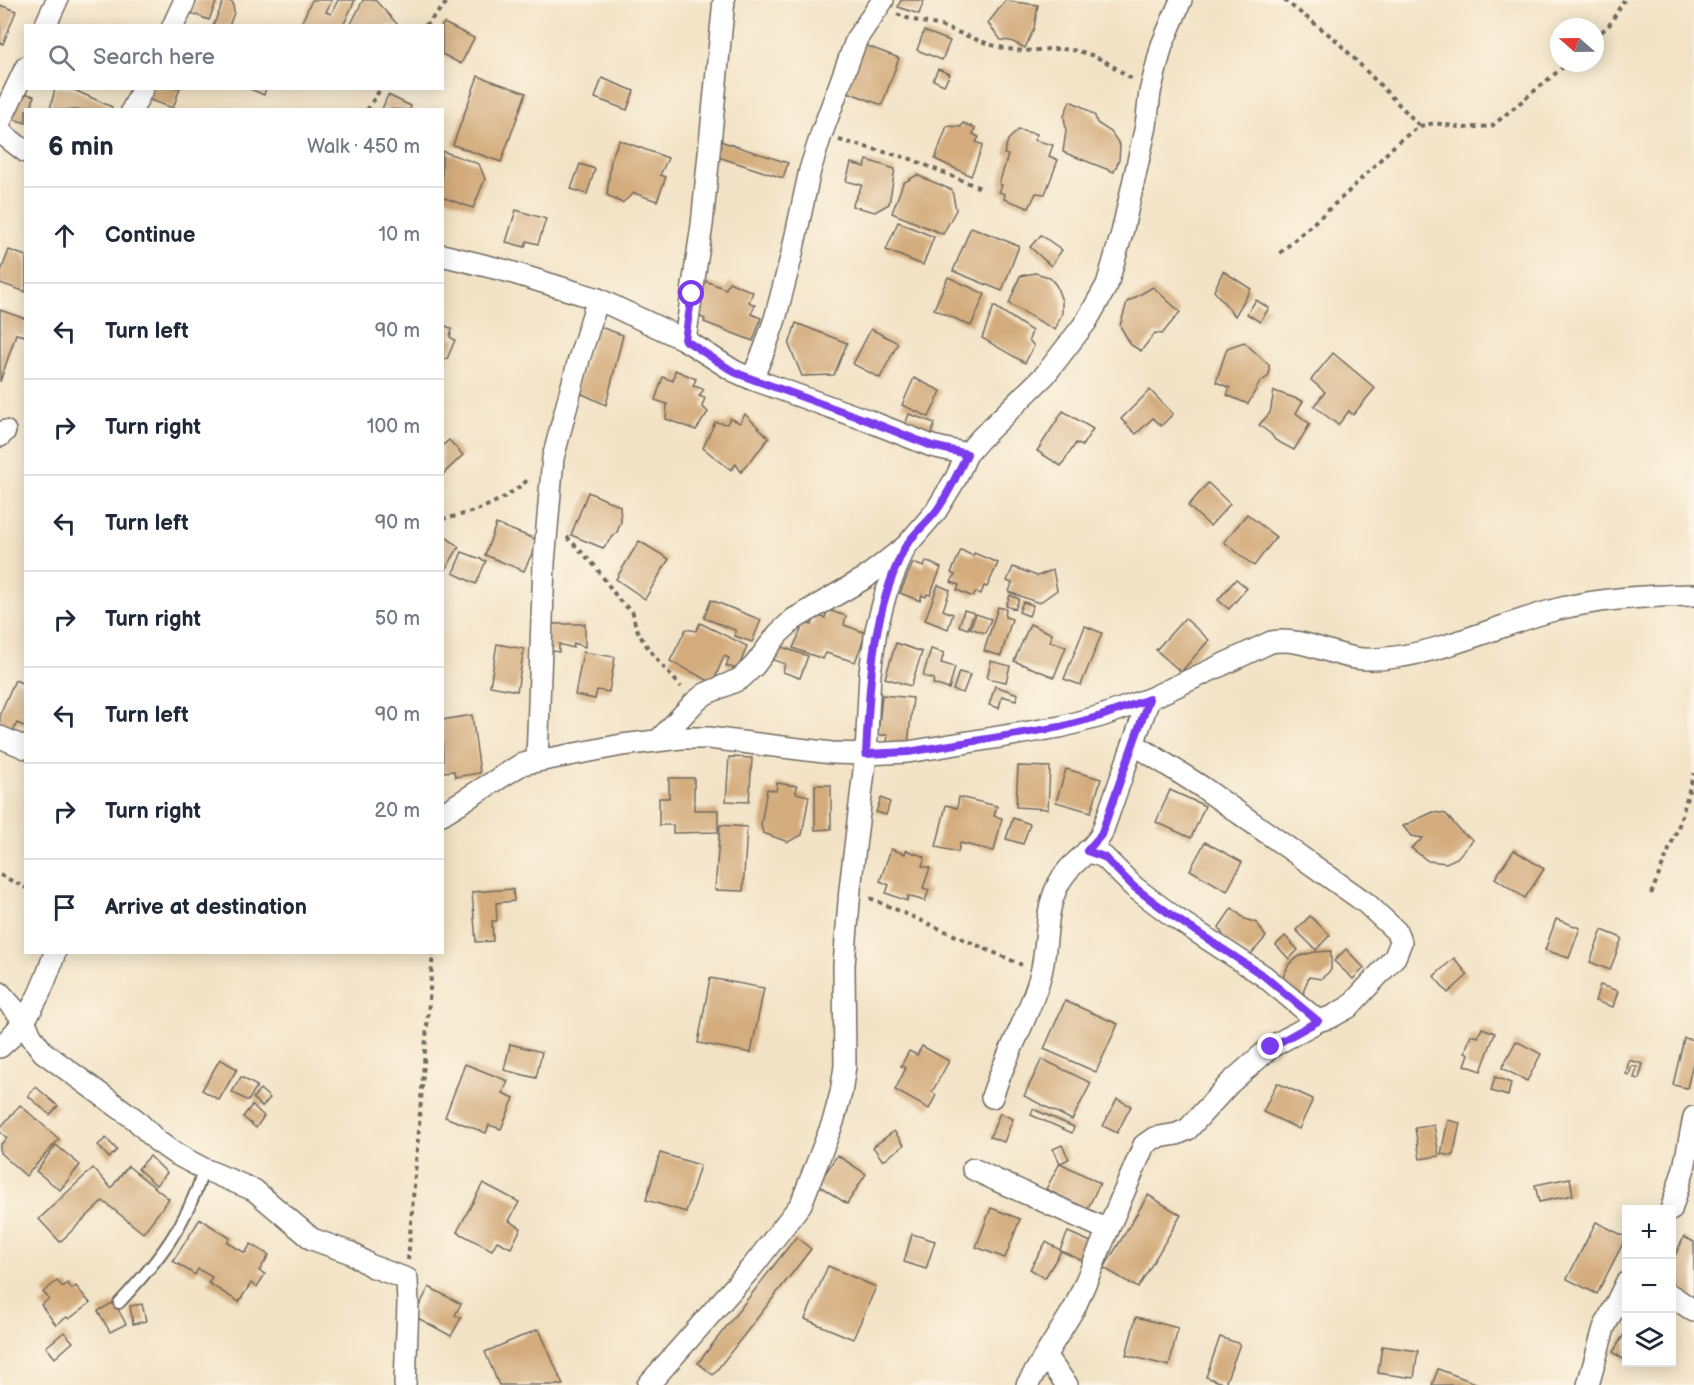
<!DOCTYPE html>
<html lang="en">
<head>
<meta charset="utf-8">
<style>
	:root { --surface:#fff; --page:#f2f2f3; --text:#1f2937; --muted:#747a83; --line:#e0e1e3 }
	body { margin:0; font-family:"Balsamiq Sans",sans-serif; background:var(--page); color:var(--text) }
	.controls { position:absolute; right:18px; bottom:18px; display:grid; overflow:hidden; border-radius:0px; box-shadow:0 3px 15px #0003 }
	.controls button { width:54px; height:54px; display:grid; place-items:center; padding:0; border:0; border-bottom:2px solid var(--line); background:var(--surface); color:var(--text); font:30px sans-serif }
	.compass { position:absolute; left:1550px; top:18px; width:54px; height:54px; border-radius:50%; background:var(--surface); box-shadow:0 3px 15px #0003; rotate:290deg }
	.stop { position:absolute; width:18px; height:18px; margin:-14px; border:4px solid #7c3aed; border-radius:50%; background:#fff }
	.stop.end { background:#7c3aed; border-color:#fff; box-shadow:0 2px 6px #0008 }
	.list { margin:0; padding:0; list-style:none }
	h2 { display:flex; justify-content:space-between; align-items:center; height:78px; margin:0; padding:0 24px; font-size:26px }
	h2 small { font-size:20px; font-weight:400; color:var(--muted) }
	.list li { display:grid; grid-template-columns:39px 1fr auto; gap:18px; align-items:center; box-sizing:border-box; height:96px; padding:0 24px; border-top:2px solid var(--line) }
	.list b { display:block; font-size:22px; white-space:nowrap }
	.list em { font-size:20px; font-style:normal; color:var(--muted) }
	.icon { flex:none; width:33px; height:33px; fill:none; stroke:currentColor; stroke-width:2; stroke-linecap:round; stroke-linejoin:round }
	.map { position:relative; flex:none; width:1694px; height:1385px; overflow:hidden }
	.search { position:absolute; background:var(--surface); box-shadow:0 3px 15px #0003; left:24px; top:24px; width:420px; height:66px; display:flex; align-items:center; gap:15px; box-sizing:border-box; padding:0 21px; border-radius:0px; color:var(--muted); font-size:22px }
	.panel { position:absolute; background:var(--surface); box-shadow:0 3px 15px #0003; left:24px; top:108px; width:420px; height:846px; border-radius:0px }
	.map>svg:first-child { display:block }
	.building { fill:#d3ab7b }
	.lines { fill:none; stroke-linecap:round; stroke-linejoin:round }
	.lane-casing { stroke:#716b61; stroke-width:14 }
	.street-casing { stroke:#716b61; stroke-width:24 }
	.path { stroke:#716b61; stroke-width:4; stroke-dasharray:4.5 4.5; stroke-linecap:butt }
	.lane { stroke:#fff; stroke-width:10 }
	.street { stroke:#fff; stroke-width:21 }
	.route { stroke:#7c3aed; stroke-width:8 }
</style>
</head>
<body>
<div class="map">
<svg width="1694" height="1385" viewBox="0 0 1694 1385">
	<rect width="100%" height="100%" fill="#fcf5e5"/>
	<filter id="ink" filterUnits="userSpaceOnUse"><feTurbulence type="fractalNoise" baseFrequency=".0167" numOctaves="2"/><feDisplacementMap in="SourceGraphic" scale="12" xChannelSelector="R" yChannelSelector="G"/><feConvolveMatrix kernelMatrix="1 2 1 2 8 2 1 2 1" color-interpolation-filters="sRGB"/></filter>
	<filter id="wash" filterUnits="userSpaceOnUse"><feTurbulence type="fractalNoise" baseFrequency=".008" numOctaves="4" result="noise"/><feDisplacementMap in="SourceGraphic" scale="24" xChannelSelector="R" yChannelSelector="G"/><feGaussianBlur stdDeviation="1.35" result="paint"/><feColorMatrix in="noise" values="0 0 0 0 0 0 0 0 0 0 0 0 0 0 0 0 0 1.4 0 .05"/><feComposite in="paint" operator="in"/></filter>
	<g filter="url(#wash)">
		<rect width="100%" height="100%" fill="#f3e3c6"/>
		<g id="blocks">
			<!-- building -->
			<g class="building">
				<path d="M196,0H217L209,20L191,13Z"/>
				<path d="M224,0H228L233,3L234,13L229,26H213Z"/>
				<path d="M312,0H332L326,12L331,14L338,0H355L343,26H300Z"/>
				<path d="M363,0H375L399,26H350Z"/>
				<path d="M901,0H924L919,14L898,7Z"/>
				<path d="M1005,1L1038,5L1034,28L1025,48L1011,41L1001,40L988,23Z"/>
				<path d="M0,5L16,11L3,44L0,43Z"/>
				<path d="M444,23L474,38L461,64L442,54V26Z"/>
				<path d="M924,31L950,41L942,60L917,50Z"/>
				<path d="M862,44L899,58L882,105L845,91Z"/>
				<path d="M938,69L950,74L944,85L933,80Z"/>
				<path d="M478,76L526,93L501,162L453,145Z"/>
				<path d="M602,78L634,91L627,110L595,98Z"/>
				<path d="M55,88H70L112,107L111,110H50Z"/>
				<path d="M148,88H180L173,108L144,98Z"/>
				<path d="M248,88H266L264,95Z"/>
				<path d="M21,92L34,96L31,110H26V123L13,119Z"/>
				<path d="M388,95L411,106L410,110L382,109Z"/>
				<path d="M1070,101L1081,106L1095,116L1097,123L1111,132L1120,145L1119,160L1114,172L1063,152L1066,131L1064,116Z"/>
				<path d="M963,123L975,128L973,134L979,137L976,142L983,145L971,176L935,159L947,126L961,127Z"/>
				<path d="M1018,130L1037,134L1034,140L1053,145L1049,156L1058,160L1045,194L1036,193L1029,208L1004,199L1005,194L999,192L1002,185L999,184L1008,155L1004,154L1008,140Z"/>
				<path d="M619,140L668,158L660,175L666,177L657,201L634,193L622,203L607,195L611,159Z"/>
				<path d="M720,141L788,163L783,178L715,156Z"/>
				<path d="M442,151L479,164L485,179L473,208L442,197Z"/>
				<path d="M867,160L895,169L889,204L875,212L852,206L862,185L846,181L851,163L865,167Z"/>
				<path d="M580,164L595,169L587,194L571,189Z"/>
				<path d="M917,175L952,190L956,210L943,234L892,213L903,183Z"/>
				<path d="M516,210L546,219L538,244L527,241L525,247L506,242Z"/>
				<path d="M898,222L934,237L923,265L886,250Z"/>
				<path d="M971,227L1019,246L1002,291L953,271Z"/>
				<path d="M1041,235L1062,250L1051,266L1030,247Z"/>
				<path d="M9,250L26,256V292L0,283V274Z"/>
				<path d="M1223,271L1251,289L1235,316L1214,291Z"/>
				<path d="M1035,273L1049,277L1056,285L1062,301V313L1055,330L1009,304L1020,276Z"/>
				<path d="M948,277L985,294L971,326L934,309Z"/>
				<path d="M703,280L726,289L729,282L753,292L749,302L755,305L751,314L761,318L753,341L704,322L705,319L698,316L700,310L692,307Z"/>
				<path d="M1153,287L1180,312L1162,334L1155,333L1141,351L1131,345L1120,326L1127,302Z"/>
				<path d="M1256,300L1269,308L1260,322L1247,314Z"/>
				<path d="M994,306L1032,331L1029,340L1034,346L1025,363L982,338Z"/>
				<path d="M0,310L26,319L25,336L16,334L0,382Z"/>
				<path d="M796,323L847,343L834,375L802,376L789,345Z"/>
				<path d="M442,324L452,329L450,337L455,340L447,359L442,358Z"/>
				<path d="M597,326L623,335L606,405L576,391Z"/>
				<path d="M871,329L898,343L880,378L853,364Z"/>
				<path d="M1244,342L1269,365V376L1260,382L1248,404L1227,395L1230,388L1216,382L1227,348Z"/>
				<path d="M1333,353L1375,388L1353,415L1349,411L1338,425L1314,406L1325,392L1311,380Z"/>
				<path d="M675,370L696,379L693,386L704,389L699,396L705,398L702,406L708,412L696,430L666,419L667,404L655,400L663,377L673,381Z"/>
				<path d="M914,378L941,391L929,417L902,405Z"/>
				<path d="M1150,390L1173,414L1161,426L1153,418L1136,434L1121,419Z"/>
				<path d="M1274,391L1303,401L1296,413L1310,424L1294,450L1275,440L1271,434L1259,425L1270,413Z"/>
				<path d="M1063,411L1093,429L1082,446L1076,443L1061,466L1037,451Z"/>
				<path d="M745,414L769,438L741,472L736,464L731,470L703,448L715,422L727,424L730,418L740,423Z"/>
				<path d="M909,414L935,423L930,439L903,430Z"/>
				<path d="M449,440L463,455L442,475V446Z"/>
				<path d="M1208,483L1230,504L1210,526L1188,506Z"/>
				<path d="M588,492L620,506L621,522L617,532L603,548L571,535Z"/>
				<path d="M1247,514L1276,537L1254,566L1224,542Z"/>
				<path d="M496,524L538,540L524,571L485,555Z"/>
				<path d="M442,534L459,547L442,575Z"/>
				<path d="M639,541L669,559L645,599L616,579Z"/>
				<path d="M961,550L973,556L974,553L998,563L987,587L984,586L981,594L976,592L973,597L957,590L959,585L951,582L955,575L951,573Z"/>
				<path d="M462,552L486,561L476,584L453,573Z"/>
				<path d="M926,561L941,568L930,595L927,594L926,597L922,595L920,601L900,593L913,563L924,567Z"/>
				<path d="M1013,567L1037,576L1053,570L1057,590L1039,603L1009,592L1012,583L1007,581Z"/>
				<path d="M1236,579L1247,588L1229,609L1218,600Z"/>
				<path d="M938,585L950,590L943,610L953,614L948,629L925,620Z"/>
				<path d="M1010,595L1019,599L1015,609L1006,606Z"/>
				<path d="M711,600L761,620L752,642L735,636V630L704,618Z"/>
				<path d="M1023,602L1033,605L1029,616L1019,612Z"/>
				<path d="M998,607L1006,609L1005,617L1012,619L1001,656L984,651Z"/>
				<path d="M828,610L846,616L844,625L866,633L855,662L826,653L823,659L793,648L804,623L812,625L815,616L825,618Z"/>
				<path d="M964,610L974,613L968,629L959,626Z"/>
				<path d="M976,614L991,619L985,633L970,628Z"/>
				<path d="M1185,618L1209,640L1181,672L1156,650Z"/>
				<path d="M700,623L747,646L738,669L726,666L729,658L724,656L713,683L670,661L686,629L696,631Z"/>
				<path d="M548,624H585V647L574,643L573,648L559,644V652L546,650Z"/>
				<path d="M1030,624L1052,634L1050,641L1066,647L1054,677L1014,661Z"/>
				<path d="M1085,626L1102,633L1081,685L1064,679Z"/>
				<path d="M896,643L922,652L911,686L885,678Z"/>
				<path d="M497,644L524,649L517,691L490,686Z"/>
				<path d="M776,645L808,656L800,678L783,672L785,664L771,659Z"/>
				<path d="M931,649L944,653L941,663L955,667L949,689L933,684L934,679L923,676Z"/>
				<path d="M583,652L615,657L609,692L597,690L595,699L575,695Z"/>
				<path d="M991,661L1010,666L1006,682L987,678Z"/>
				<path d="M959,672L970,675L963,693L953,690Z"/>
				<path d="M15,680L26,685V727L17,723L12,733L0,727V714Z"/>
				<path d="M995,686L1018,694L1016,700L1002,696L999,708L989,705Z"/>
				<path d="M882,695L913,698L908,744L887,742L888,735H878Z"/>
				<path d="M472,715L480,773L455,777L454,771L443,772L442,720Z"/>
				<path d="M729,757L752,758L749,802L726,801Z"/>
				<path d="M1018,766L1050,767L1048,809L1016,807Z"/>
				<path d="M1066,769L1101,779L1091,812L1056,802Z"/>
				<path d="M669,778H694V810H718V832L673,833V825H659V798H669Z"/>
				<path d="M777,783L797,786L796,793L809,796L802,835L788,842L763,833L761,825L767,789L776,791Z"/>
				<path d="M815,785H831V829L815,830Z"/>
				<path d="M1170,790L1205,806L1191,838L1156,822Z"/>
				<path d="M959,797L997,806L994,816L1002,818L994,851L960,843L958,852L936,847L946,805L957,808Z"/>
				<path d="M881,798L890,802L886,815L876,812Z"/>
				<path d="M1433,812L1446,814L1460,831L1473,840L1457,858L1446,863L1428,861L1411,848L1423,838L1411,836L1403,826Z"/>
				<path d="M1013,818L1030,824L1023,844L1006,839Z"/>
				<path d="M720,825L747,827L743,891L715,890Z"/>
				<path d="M1205,842L1242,862L1227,891L1190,870Z"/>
				<path d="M891,849L905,854L906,850L925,857L922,866L930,868L923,888L929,890L925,901L908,896L907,901L886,893L889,885L880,881Z"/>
				<path d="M1514,850L1544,869L1525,898L1495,878Z"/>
				<path d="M513,889L514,901L496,903L497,921H492L493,941L476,942L472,892Z"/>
				<path d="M1232,908L1245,919L1257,923L1266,937L1250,955L1225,939L1219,927Z"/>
				<path d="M1310,916L1330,935L1316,950L1296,930Z"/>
				<path d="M1556,919L1580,928L1569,958L1545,950Z"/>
				<path d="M1602,930L1622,938L1610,970L1590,962Z"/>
				<path d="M1285,936L1298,950L1289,959L1276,945Z"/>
				<path d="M1346,949L1364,968L1353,979L1334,961Z"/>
				<path d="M1331,951V970L1321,979L1309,977L1304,989L1303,999L1279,986L1289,964L1300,956L1315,952Z"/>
				<path d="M1454,958L1468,975L1448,993L1434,976Z"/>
				<path d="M710,978L764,988L751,1053L698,1043Z"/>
				<path d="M1600,985L1618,991L1613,1007L1595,1001Z"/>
				<path d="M1065,1001L1118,1024L1096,1072L1044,1049Z"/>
				<path d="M1482,1028L1495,1033L1481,1071L1465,1065L1469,1054L1465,1052L1471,1035L1478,1037Z"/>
				<path d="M1684,1038L1694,1040V1059L1687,1088L1673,1085Z"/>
				<path d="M1516,1041L1541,1054L1527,1081L1502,1068Z"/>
				<path d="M510,1044L542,1052L536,1078L504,1070Z"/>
				<path d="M922,1046L949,1061L932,1092L936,1095L929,1109L895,1090L906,1068L901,1066L909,1051L917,1055Z"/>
				<path d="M220,1059L237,1069L219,1100L202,1090Z"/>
				<path d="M1042,1059L1091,1083L1072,1120L1024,1096Z"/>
				<path d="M1629,1060L1643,1064L1639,1079L1634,1078L1637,1067L1632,1066L1629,1075L1626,1074Z"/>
				<path d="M465,1064L508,1081L503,1093L514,1098L501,1129L489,1125L486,1133L445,1117Z"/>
				<path d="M241,1077L257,1086L248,1101L232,1092Z"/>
				<path d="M1495,1077L1511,1083L1508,1096L1491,1091Z"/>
				<path d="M1277,1083L1313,1099L1299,1129L1263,1112Z"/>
				<path d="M36,1087L58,1106L50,1115L28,1096Z"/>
				<path d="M260,1089L270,1098L262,1107L253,1098Z"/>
				<path d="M1117,1099L1131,1106L1117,1133L1103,1126Z"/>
				<path d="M20,1105L59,1139L26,1176L0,1153V1145L7,1138L0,1132V1128Z"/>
				<path d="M252,1105L264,1116L256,1128L243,1117Z"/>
				<path d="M1033,1109L1074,1127L1072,1133L1031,1115Z"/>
				<path d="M1000,1113L1013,1119L1004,1142L990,1137Z"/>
				<path d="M1448,1120L1460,1123L1453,1156L1441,1154Z"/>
				<path d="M1434,1125L1439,1156L1420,1159L1415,1128Z"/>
				<path d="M894,1131L904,1145L883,1161L873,1147Z"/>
				<path d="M106,1138L117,1150L109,1158L98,1145Z"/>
				<path d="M56,1145L80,1165L60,1190L36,1171Z"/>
				<path d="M1062,1145L1069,1159L1060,1163L1100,1183L1087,1210L1046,1189L1060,1163L1053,1149Z"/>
				<path d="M660,1153L700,1165L686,1212L646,1200Z"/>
				<path d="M837,1155L866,1174L847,1204L818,1185Z"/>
				<path d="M150,1156L167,1173L156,1185L138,1169Z"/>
				<path d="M128,1166L169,1199L143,1233L103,1201L60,1242L39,1219L93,1168L111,1188Z"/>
				<path d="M1570,1178L1573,1195L1539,1202L1535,1185Z"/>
				<path d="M483,1183L519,1202L509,1221L521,1228L511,1248L497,1241L492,1250L457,1232Z"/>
				<path d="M1148,1195L1181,1215L1138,1288L1104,1268Z"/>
				<path d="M991,1208L1020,1219L1005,1258L976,1247Z"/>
				<path d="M200,1219L230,1238L227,1242L245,1253L251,1244L269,1255L259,1271L265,1274L257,1287L251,1283L239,1302L208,1283L212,1277L198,1269L195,1275L173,1261Z"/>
				<path d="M1596,1222L1626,1237L1597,1294L1567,1279Z"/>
				<path d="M1068,1232L1093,1243L1085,1262L1061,1251L1045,1278L1030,1269L1046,1242L1060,1250Z"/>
				<path d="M912,1234L935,1241L926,1269L904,1262Z"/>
				<path d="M796,1237L811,1249L713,1375L698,1363Z"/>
				<path d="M1684,1237L1694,1242V1298L1672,1286V1262Z"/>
				<path d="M828,1266L876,1287L853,1339L805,1319Z"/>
				<path d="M57,1281L63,1287L67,1283L72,1289L76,1286L90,1303L69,1319L67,1317L56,1325L41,1305L49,1299L43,1292Z"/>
				<path d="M429,1287L461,1304L455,1315L461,1318L451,1336L414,1316Z"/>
				<path d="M114,1302L126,1324L110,1332L98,1311Z"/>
				<path d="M142,1304L146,1321L133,1324L130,1306Z"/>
				<path d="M1136,1317L1178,1328L1169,1366L1126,1355Z"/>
				<path d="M539,1329L563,1385H499L485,1352Z"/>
				<path d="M1626,1331V1361L1613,1352Z"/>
				<path d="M64,1332L73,1342L55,1358L46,1347Z"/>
				<path d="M1220,1337L1240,1344L1225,1384L1206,1377Z"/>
				<path d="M1382,1346L1418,1351L1414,1378L1378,1373Z"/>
				<path d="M1438,1369L1481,1385H1432Z"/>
			</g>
		</g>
	</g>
	<g filter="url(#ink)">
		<use href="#blocks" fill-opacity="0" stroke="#716b61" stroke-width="1.5"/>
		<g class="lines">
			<defs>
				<path id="lane" d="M119,1303C159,1260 186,1226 204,1169"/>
				<g id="street">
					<path d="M45,26L57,0"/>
					<path d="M173,26L185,0"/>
					<path d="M132,110L143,88"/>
					<path d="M0,122L26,67"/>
					<path d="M0,132L26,152"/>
					<path d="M442,255L507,271L598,299L685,340L734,371L752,379L869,421L932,446L967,454"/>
					<path d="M685,340L702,225L724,0"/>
					<path d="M752,379L765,348L775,319L791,258L810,170L821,135L857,38L883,0"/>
					<path d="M0,436L5,431"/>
					<path d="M0,737L26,748"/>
					<path d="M659,740L694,703L705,694L740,679L754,666L778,634L794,619L865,578L906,546L936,511L956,478L967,454L980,439L1045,375L1086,322L1107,285L1122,233L1146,126L1150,92L1162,45L1181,0"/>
					<path d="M537,760L544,563L553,458L579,359L598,299"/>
					<path d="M442,814L522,764L622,745L681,738H709L832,753L866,754L908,752L1060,727L1101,716L1149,699L1271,642C1300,637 1326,653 1355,658C1368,660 1383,659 1396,657C1452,649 1504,623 1558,609C1603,598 1648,596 1694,595"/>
					<path d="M1087,851L1104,857L1134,887L1174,917L1264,976L1318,1021"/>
					<path d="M0,993L24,1020L31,1036L43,1052L136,1120L157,1141L174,1153L204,1169L254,1190L312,1239L351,1253L371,1266L407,1279L408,1304L405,1385"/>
					<path d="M0,1047C29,1023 44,987 55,952"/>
					<path d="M992,1097C1005,1056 1028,1019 1040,977C1049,946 1043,913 1059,883C1069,863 1090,854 1101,835L1149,699"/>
					<path d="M973,1169L996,1180L1108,1230"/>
					<path d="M1671,1210L1684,1168L1694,1117"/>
					<path d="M1672,1296L1694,1311"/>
					<path d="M1046,1357L1067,1385"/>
					<path d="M648,1385L753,1266L801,1204L833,1122L841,1093L845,1066L844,965L850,889L866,754L870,673L876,630L886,593L905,547"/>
					<path d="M1027,1385L1075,1307L1144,1145L1154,1138L1177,1134L1188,1129L1230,1083L1271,1047L1318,1021L1331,1017L1349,1007L1395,957L1401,942L1396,931L1366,903L1202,787L1134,744"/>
					<path d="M1588,1385L1604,1328L1626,1283"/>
				</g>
			</defs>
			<!-- lane casing -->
			<use href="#lane" class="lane-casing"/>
			<!-- street casing -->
			<use href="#street" class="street-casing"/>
			<!-- path -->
			<g class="path">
				<path d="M1284,0L1336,40L1420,126"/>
				<path d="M897,14C910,20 923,22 937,25C964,33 988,47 1016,50C1028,52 1041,49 1053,49C1088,48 1106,61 1133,80"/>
				<path d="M425,26L449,0"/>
				<path d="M1595,38L1610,24L1624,0"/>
				<path d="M367,110L381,88"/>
				<path d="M839,140L911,159L980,188"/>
				<path d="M1280,253L1348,192L1399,141L1420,126L1435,123L1464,128L1492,126L1568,63"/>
				<path d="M442,519C476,513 504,501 530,478"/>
				<path d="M567,537L595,566L619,600L633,613C635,640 664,666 681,687"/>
				<path d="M0,875L26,888"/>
				<path d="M1651,894L1679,825L1694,773"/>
				<path d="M870,898L1022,965"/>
				<path d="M408,1260L433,952"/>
			</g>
			<!-- lane -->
			<use href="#lane" class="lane"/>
			<!-- street -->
			<use href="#street" class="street"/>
		</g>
	</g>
	<g class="lines" filter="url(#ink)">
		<!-- route -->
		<path class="route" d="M692,294L685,340L734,372L752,379L869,421L932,446L967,454C958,473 949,493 937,510C927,524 912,534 904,549C871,616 870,681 866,754L908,752L1060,727L1101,716L1149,699L1101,835L1087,851L1104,857L1134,887L1174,917L1264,976L1318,1021L1271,1047"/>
	</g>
</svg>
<div class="controls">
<button>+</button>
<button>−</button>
<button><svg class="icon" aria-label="layers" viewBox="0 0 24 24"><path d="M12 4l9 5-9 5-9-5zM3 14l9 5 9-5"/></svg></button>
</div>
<svg class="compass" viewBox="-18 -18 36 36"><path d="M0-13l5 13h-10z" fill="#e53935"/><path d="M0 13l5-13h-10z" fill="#747a83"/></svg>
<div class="stop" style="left:692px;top:294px"></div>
<div class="stop end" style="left:1271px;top:1047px"></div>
<div class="search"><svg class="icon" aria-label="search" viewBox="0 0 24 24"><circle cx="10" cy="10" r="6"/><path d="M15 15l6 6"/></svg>Search here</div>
<section class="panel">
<h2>6 min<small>Walk · 450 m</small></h2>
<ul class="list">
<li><svg class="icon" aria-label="ahead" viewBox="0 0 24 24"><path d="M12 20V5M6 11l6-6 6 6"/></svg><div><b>Continue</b></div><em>10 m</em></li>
<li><svg class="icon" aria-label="left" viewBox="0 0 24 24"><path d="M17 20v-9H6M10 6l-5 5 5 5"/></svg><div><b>Turn left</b></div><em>90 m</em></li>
<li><svg class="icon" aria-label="right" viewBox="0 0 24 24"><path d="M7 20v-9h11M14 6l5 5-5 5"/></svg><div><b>Turn right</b></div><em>100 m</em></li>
<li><svg class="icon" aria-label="left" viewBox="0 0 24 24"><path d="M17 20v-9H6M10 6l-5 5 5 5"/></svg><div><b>Turn left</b></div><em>90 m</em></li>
<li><svg class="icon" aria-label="right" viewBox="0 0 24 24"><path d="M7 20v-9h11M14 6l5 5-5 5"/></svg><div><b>Turn right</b></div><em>50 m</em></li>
<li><svg class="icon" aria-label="left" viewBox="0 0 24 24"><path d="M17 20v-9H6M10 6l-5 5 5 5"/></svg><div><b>Turn left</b></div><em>90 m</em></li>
<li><svg class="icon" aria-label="right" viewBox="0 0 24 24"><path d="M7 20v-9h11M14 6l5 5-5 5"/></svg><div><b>Turn right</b></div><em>20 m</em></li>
<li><svg class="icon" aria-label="arrive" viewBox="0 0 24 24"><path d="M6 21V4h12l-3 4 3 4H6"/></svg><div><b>Arrive at destination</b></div></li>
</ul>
</section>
</div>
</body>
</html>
